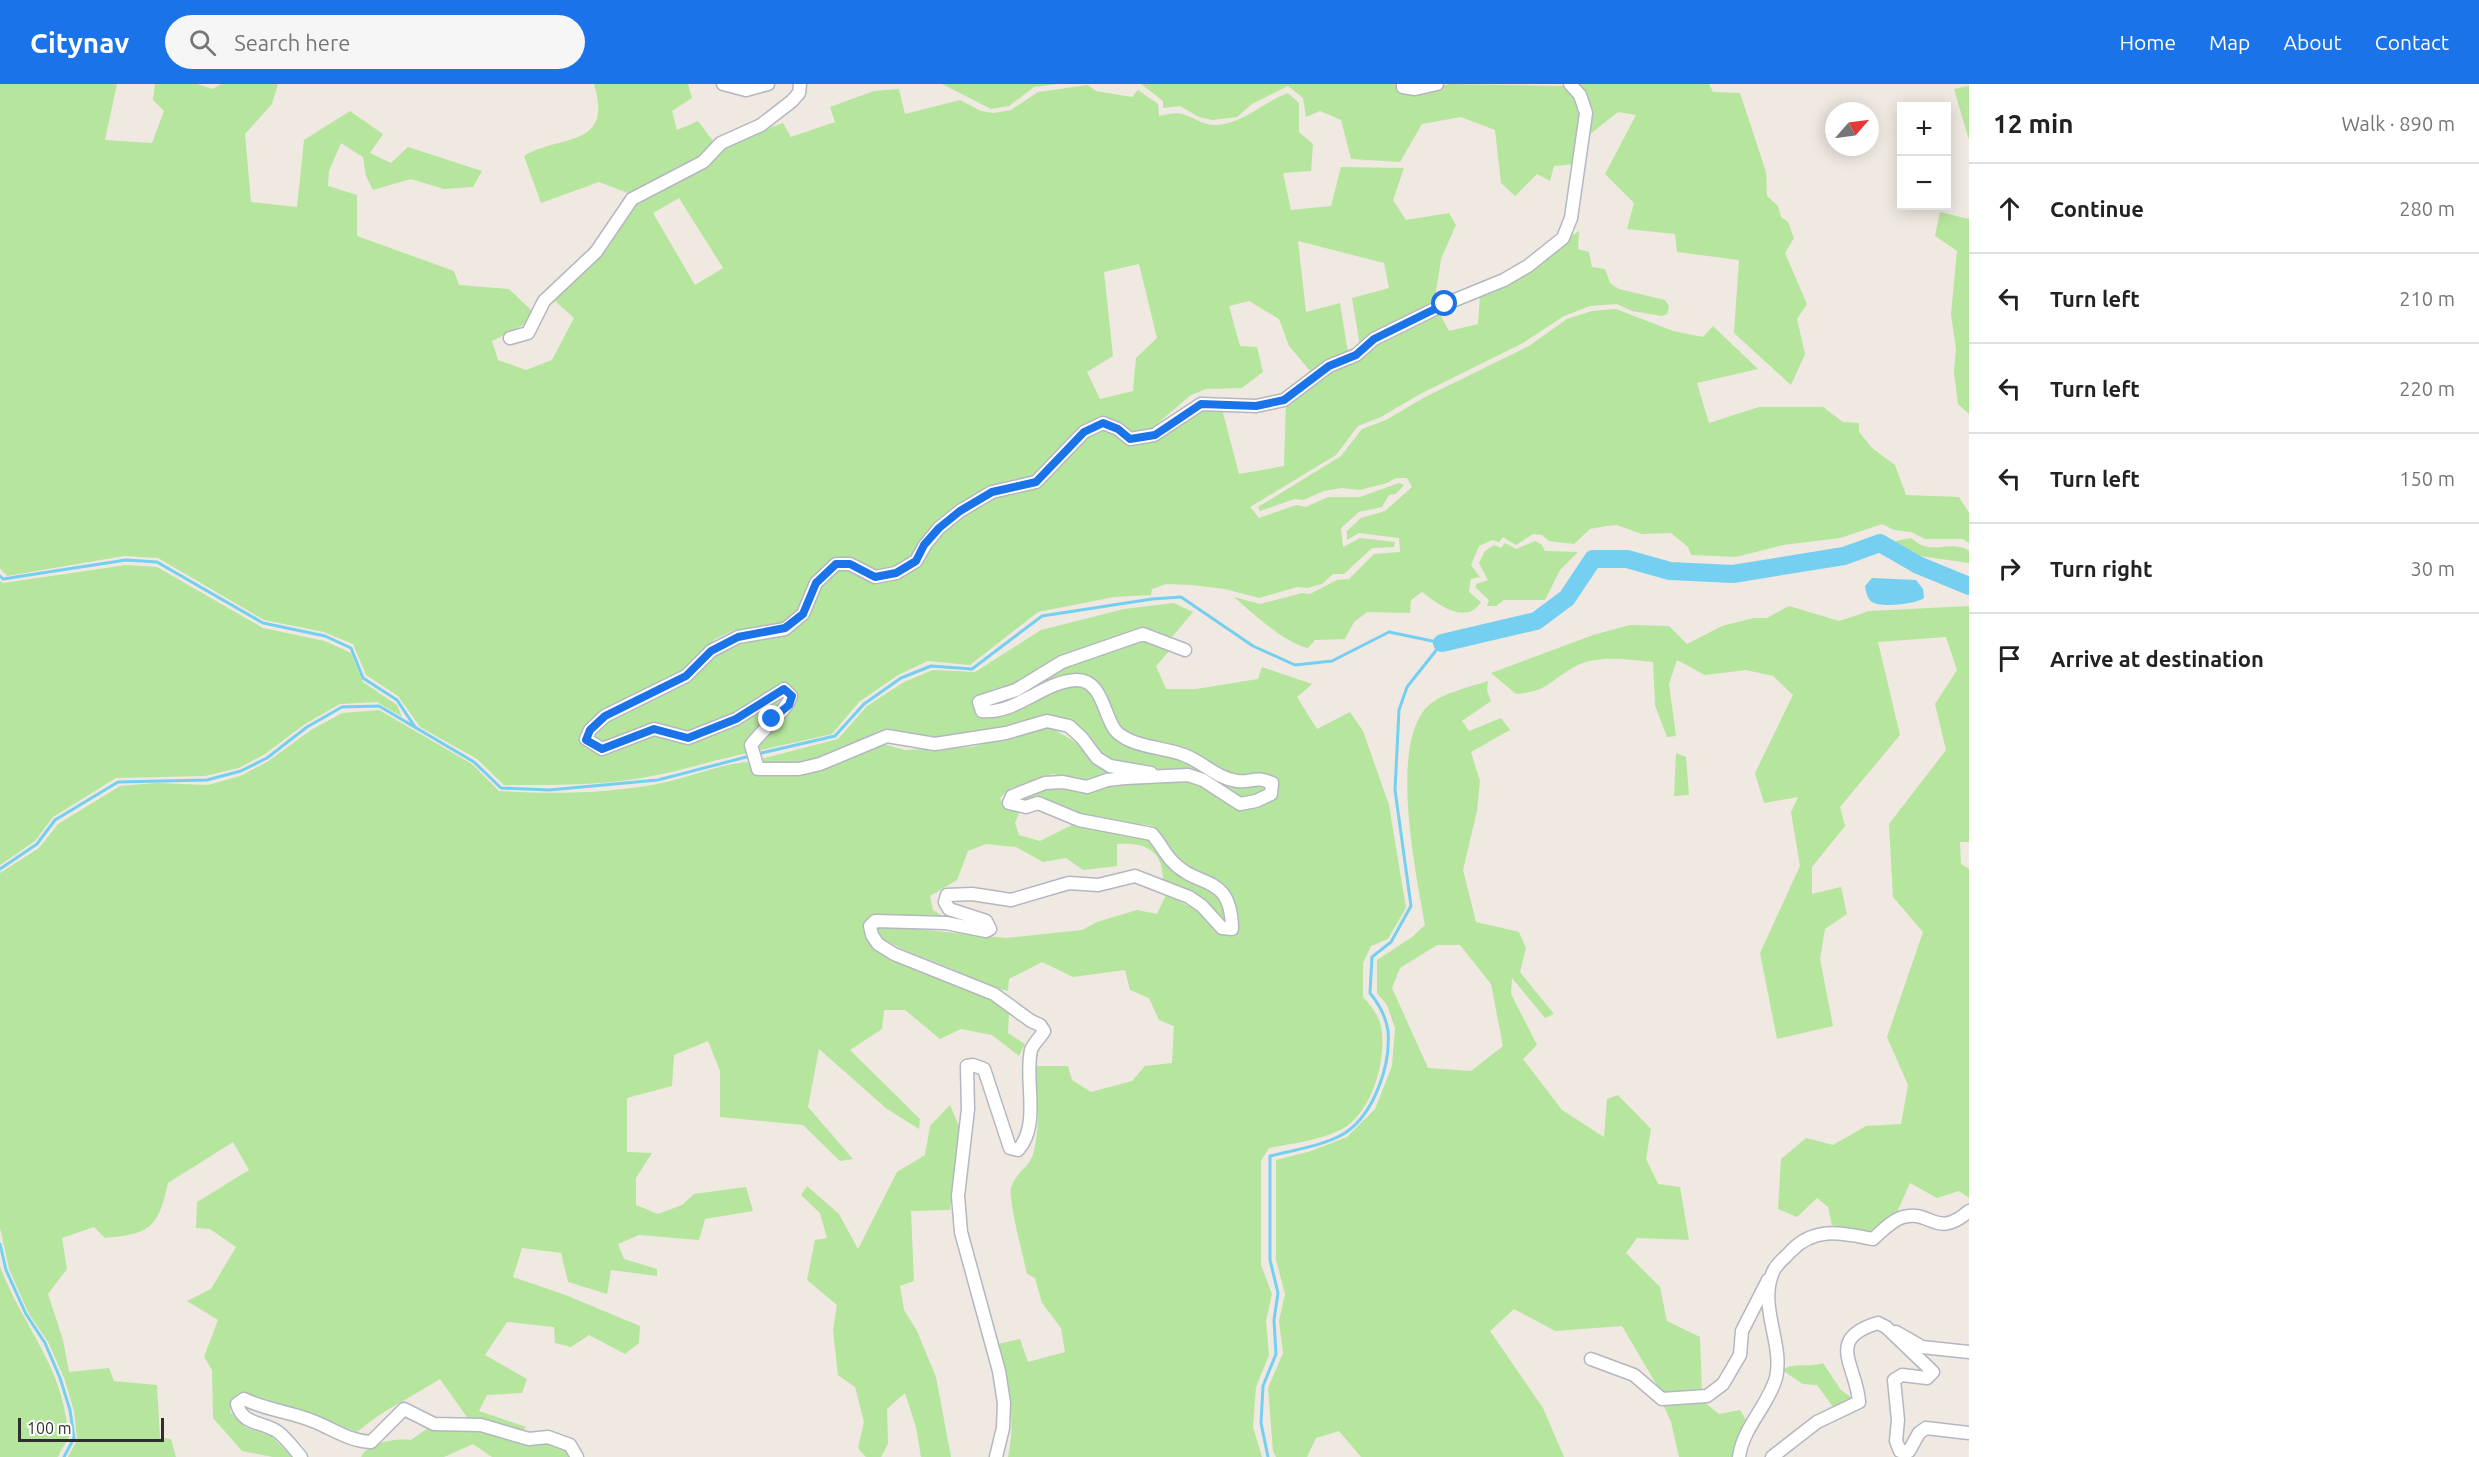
<!DOCTYPE html>
<html lang="en">
<head>
<meta charset="utf-8">
<style>
	:root { --surface:#fff; --page:#f6f6f6; --text:#222; --muted:#767676; --line:#e0e0e0; --accent:#1a73e8 }
	body { margin:0; font-family:Ubuntu,sans-serif; background:var(--page); color:var(--text) }
	.controls { position:absolute; right:18px; top:18px; display:grid; overflow:hidden; border-radius:0px; box-shadow:0 3px 15px #0003 }
	.controls button { width:54px; height:54px; display:grid; place-items:center; padding:0; border:0; border-bottom:2px solid var(--line); background:var(--surface); color:var(--text); font:30px sans-serif }
	.compass { position:absolute; left:1825px; top:18px; width:54px; height:54px; border-radius:50%; background:var(--surface); box-shadow:0 3px 15px #0003; rotate:62deg }
	.scale { position:absolute; left:18px; bottom:15px; width:146px; box-sizing:border-box; padding-left:6px; border:3px solid #2e2e2e; border-top:0; font-size:16px; line-height:21px; white-space:nowrap; color:#2e2e2e; -webkit-text-stroke:4px #fff; paint-order:stroke }
	.stop { position:absolute; width:18px; height:18px; margin:-14px; border:4px solid #1a73e8; border-radius:50%; background:#fff }
	.stop.end { background:#1a73e8; border-color:#fff; box-shadow:0 2px 6px #0008 }
	.list { margin:0; padding:0; list-style:none }
	h2 { display:flex; justify-content:space-between; align-items:center; height:78px; margin:0; padding:0 24px; font-size:26px }
	h2 small { font-size:20px; font-weight:400; color:var(--muted) }
	.list li { display:grid; grid-template-columns:39px 1fr auto; gap:18px; align-items:center; box-sizing:border-box; height:90px; padding:0 24px; border-top:2px solid var(--line) }
	.list b { display:block; font-size:22px; white-space:nowrap }
	.list em { font-size:20px; font-style:normal; color:var(--muted) }
	.icon { flex:none; width:33px; height:33px; fill:none; stroke:currentColor; stroke-width:2; stroke-linecap:round; stroke-linejoin:round }
	.map { position:relative; flex:none; width:1969px; height:1373px; overflow:hidden }
	header { display:flex; align-items:center; gap:36px; box-sizing:border-box; height:84px; padding:0 30px; background:var(--accent); color:#fff }
	header strong { font-size:28px }
	nav { display:flex; gap:33px; margin-inline-start:auto; font-size:21px }
	.search { width:420px; height:54px; background:var(--page); display:flex; align-items:center; gap:15px; box-sizing:border-box; padding:0 21px; border-radius:33px; color:var(--muted); font-size:22px }
	main { display:flex }
	aside { flex:1; background:var(--surface) }
	.map>svg:first-child { display:block }
	.green { fill:#b6e59e; fill-rule:evenodd }
	.water { fill:#75cff0 }
	.lines { fill:none; stroke-linecap:round; stroke-linejoin:round }
	.stream { stroke:#75cff0; stroke-width:3 }
	.river { stroke:#75cff0; stroke-width:18 }
	.minor-casing { stroke:#b4b7c1; stroke-width:15 }
	.minor { stroke:#fff; stroke-width:12 }
	.route { stroke:#1a73e8; stroke-width:8 }
</style>
</head>
<body>
<header>
<strong>Citynav</strong>
<div class="search"><svg class="icon" aria-label="search" viewBox="0 0 24 24"><circle cx="10" cy="10" r="6"/><path d="M15 15l6 6"/></svg>Search here</div>
<nav><a>Home</a><a>Map</a><a>About</a><a>Contact</a></nav>
</header>
<main>
<div class="map">
<svg width="1969" height="1373" viewBox="0 0 1969 1373">
	<rect width="100%" height="100%" fill="#efe9e1"/>
	<!-- green -->
	<g class="green">
		<path d="M0,0H117L105,56L152,59L164,27L153,16L155,0H197L213,5L221,0H278L272,20L245,50L251,118L297,123L304,56L350,27L383,50L370,69L391,79L408,63L482,87L473,103L444,105L411,95L373,106L366,92L363,73L341,59L329,87L328,102L357,111V152L454,187L459,201L509,205L532,227L525,240L492,257L498,276L526,286L552,276L574,234L554,216L635,117L723,61L783,39L791,53L835,38L830,23L874,7L899,5L905,30L960,16L981,27L993,29L1011,26L1038,8L1088,1L1096,7L1132,13L1138,6L1158,20L1159,32C1166,31 1176,28 1182,30C1194,33 1203,42 1217,41C1247,38 1261,19 1288,9L1299,19V48L1313,60L1311,87L1283,89L1291,126L1331,122L1341,83L1404,84L1393,116L1406,136L1449,129L1456,141L1441,175L1434,220L1404,233L1360,262L1352,214L1389,204L1384,179L1298,157L1306,228L1340,219L1348,269L1311,288L1289,262L1279,235L1249,217L1229,222L1240,262L1257,263L1263,288L1242,304L1206,305L1191,311L1151,345L1132,349L1101,335L1039,391L985,406L910,476L894,486L875,488L834,479L799,528L785,540L734,546L715,555L678,592L600,630L581,648L585,664L601,670L650,650L689,658L783,610L788,615L748,669C717,675 688,685 657,691C608,702 554,701 504,701L477,675L420,643L398,612L366,591L353,560L324,548L264,536L158,474L124,472L7,492L0,484ZM679,114L723,184L695,201L653,129ZM1139,180L1157,254L1136,274L1133,307L1100,315L1087,288L1113,272L1104,188Z"/>
		<path d="M594,0H688L692,14L672,27L677,46L698,37L713,57L701,76L633,111L599,98L541,119L524,72C560,50 614,65 594,0Z"/>
		<path d="M942,0H1058L1034,3L1009,22L991,25Z"/>
		<path d="M1141,0H1397V5L1419,9L1449,0L1563,2L1578,19L1582,33L1575,80L1554,82L1550,97L1537,90L1515,112L1501,99L1495,46L1461,33L1422,40L1400,78L1351,75L1341,36L1320,27L1306,33L1303,14L1288,2L1252,20L1237,33L1213,36L1199,33L1180,22L1163,24V17Z"/>
		<path d="M1574,0H1709L1713,8L1740,9L1766,88L1767,112L1778,122L1781,133L1788,138L1794,154L1785,169L1807,220L1797,235L1805,270L1791,301L1734,249L1739,176L1677,168L1675,150L1627,145L1634,119L1605,90L1636,31L1618,28L1589,51L1591,30Z"/>
		<path d="M1969,2V56L1954,5Z"/>
		<path d="M1940,128L1969,135V330L1958,320L1954,288L1956,265L1951,230L1957,167L1935,152Z"/>
		<path d="M1579,147L1578,165L1589,168L1592,183L1605,185L1610,199L1619,205L1665,216L1669,222L1667,230L1662,232L1632,227L1617,220L1590,222L1564,232L1523,259L1420,310L1381,333L1358,342L1336,371L1250,423L1259,434L1296,421L1306,423L1328,413H1360L1399,399L1404,401L1396,410L1389,411L1382,423L1359,428L1341,444L1343,463L1360,454L1395,458L1394,463L1372,464L1344,490H1333L1322,500L1307,504L1297,503L1259,514L1225,505L1192,501L1166,500L1152,505L1151,511L1114,513L1038,528L970,581L928,577L898,591L859,618L832,650L757,667L756,660L775,637L792,624L795,613L784,602L734,633L687,650L665,643L602,662L591,654L607,635L639,623L689,595L713,569L739,557L788,548L820,501L838,484L898,492L942,446L995,410L1041,403L1087,350L1103,343L1132,359L1204,324L1222,325L1239,390L1284,382L1286,318L1377,258L1438,226L1449,247L1478,240L1480,212Z"/>
		<path d="M1616,225L1673,247L1703,253L1713,242L1758,285L1697,299L1709,339L1759,323H1823L1843,338L1859,339V348L1872,364L1895,381L1906,411L1959,413L1969,429V459L1963,455H1925L1911,448L1894,446L1882,440L1840,454L1783,461L1736,473L1691,471L1688,463L1671,449L1642,450L1617,441L1606,442L1590,445L1574,460L1549,457L1542,451L1533,450L1516,461L1503,453L1499,458L1492,456L1479,462L1471,481L1480,493L1471,495L1469,508L1481,518C1465,542 1438,520 1422,508L1411,516L1410,529L1367,528L1354,538L1345,555L1315,556L1308,564C1286,560 1251,528 1234,513L1260,520L1302,509L1310,510L1337,496L1349,495L1374,470L1400,468L1399,454L1359,449L1347,456V447L1361,434L1385,427L1412,403L1407,394H1396L1387,399L1360,406L1342,404L1324,407L1303,416L1295,415L1260,427L1258,423L1341,372L1362,345L1386,336L1425,313L1529,262L1567,235L1592,227Z"/>
		<path d="M1911,454C1915,457 1920,461 1924,462C1940,467 1953,457 1969,467V479L1913,471L1893,462L1896,457Z"/>
		<path d="M1535,457L1542,461L1545,467L1578,468L1560,486L1545,516H1504L1496,522H1487L1489,516L1476,504V500L1488,496L1479,479L1485,467L1494,461L1501,464L1505,459L1516,465Z"/>
		<path d="M126,481L157,483L263,544L325,557L351,569L363,598L397,621L402,633L377,618L340,620L305,640L265,670L239,684L205,692L116,694L53,733L35,757L0,781V497L3,499Z"/>
		<path d="M1174,519L1193,528L1172,553L1150,545L1114,553L1060,573L1013,601L993,605L976,615L980,630L1079,600L1093,612L1116,654L1262,700L1267,707L1243,716L1164,689L1113,680L1099,671L1073,641L1004,646L935,657L887,648L818,677L762,683L761,675L838,655L867,622L904,598L933,586L975,588L1041,546L1124,525Z"/>
		<path d="M1789,522L1839,537L1869,527L1969,522V758H1960L1961,780L1969,785V1114L1959,1107L1937,1114L1910,1099L1897,1128L1870,1150L1832,1141L1828,1123L1817,1114L1797,1133L1778,1125L1781,1075L1806,1054L1833,1061L1866,1042L1901,1040L1908,1001L1887,953L1923,848L1893,813L1889,740L1946,666L1935,620L1957,586L1946,553L1878,558L1900,651L1840,723L1845,742L1812,783V810L1841,803L1847,830L1825,845L1820,875L1833,942L1777,955L1760,869L1800,782L1791,728L1798,713L1764,719L1755,689L1793,611L1773,592L1746,586L1705,591L1677,576L1669,600L1676,652L1667,653L1655,621L1653,578C1628,576 1597,570 1574,583C1548,598 1549,607 1516,610L1491,589L1593,551L1630,541L1669,542L1687,560L1722,542L1754,534H1767Z"/>
		<path d="M1144,553L1171,565L1156,582L1166,605H1196L1258,595L1262,583L1312,600L1297,613L1317,645L1350,628L1363,647L1389,721L1406,824L1388,855L1371,862L1363,879V913C1373,924 1381,934 1382,949C1385,980 1371,1031 1340,1046C1317,1057 1294,1059 1269,1064L1261,1077V1181L1272,1210L1266,1237L1269,1271L1256,1303L1253,1343L1262,1373H1008C1017,1333 1007,1299 998,1260L1020,1255L1028,1278L1065,1268L1061,1244L1042,1219L1035,1194L1027,1190C1024,1175 1008,1116 1011,1104C1015,1089 1029,1084 1033,1070C1041,1043 1037,1010 1036,982H1068L1072,996L1091,1008L1132,997L1145,982L1172,979L1174,942L1159,936L1149,914L1130,906L1125,886L1073,893L1042,878L1009,895L1008,907C988,903 970,893 952,885C927,874 898,866 876,850V841L1006,854L1082,846L1097,838L1137,826L1157,830L1166,811C1178,817 1191,822 1202,831C1212,839 1215,848 1228,852L1237,849L1239,836L1236,822L1227,806L1175,775L1153,742C1139,739 1126,741 1112,739C1088,736 1068,723 1046,716C1039,714 1024,718 1014,717L1029,706L1110,699L1189,697L1202,700L1240,726L1257,724L1276,713V698L1238,693L1134,654L1120,644L1112,627L1079,593C1056,601 1009,625 986,619L1068,580Z"/>
		<path d="M1488,597L1487,607L1491,617L1462,637L1469,647L1501,634L1510,646L1471,668L1480,697L1477,727L1463,786L1476,838L1519,848L1526,864L1520,888L1554,930L1545,934L1512,894L1511,910L1537,961L1523,975L1562,1026L1604,1053L1607,1015L1618,1011L1651,1045L1646,1075L1658,1100L1680,1103L1689,1156L1637,1154L1626,1169L1660,1203L1667,1237L1700,1253L1702,1310H1662L1622,1242L1555,1247L1514,1225L1490,1247L1543,1324L1564,1373H1361L1339,1347L1316,1354L1307,1373H1276L1273,1367L1268,1304L1283,1269L1279,1237L1285,1210L1276,1176V1076L1311,1067L1347,1053L1375,1025L1392,982L1395,944L1387,921L1377,909V876L1412,853L1425,841C1416,789 1390,667 1425,625C1439,609 1468,604 1488,597ZM1437,861H1460L1491,900L1503,962L1471,987L1428,984L1392,904L1400,884Z"/>
		<path d="M379,626L472,680L499,707C551,710 606,710 657,700C688,694 716,681 747,678L760,691L779,692L816,688L884,660L904,666L972,663L1050,643L1080,661L1100,683L1127,690L1085,699L1053,690L1010,704L1000,714L1004,723L1020,727L1015,739L1019,751L1040,757L1078,738L1150,751L1222,812L1229,836L1224,839L1201,813L1163,796C1163,765 1144,758 1117,760V782L1083,786L1066,774L1043,778L1016,763L986,760L968,767L957,796L930,812L933,826L949,836L876,832L866,848L916,883L998,918L1009,930L1008,949L1025,960L1019,972L992,951L961,945L940,955L905,926H884L882,945L850,966L920,1035L919,1045L887,1025L819,965L808,1023L853,1075L840,1077L803,1041L720,1033V987L708,957L674,971L672,1002L627,1014V1068L652,1069L636,1094V1121L658,1130L682,1121L694,1110L746,1103L753,1127L705,1135L699,1156L639,1151L618,1160L624,1175L657,1185V1192L611,1186L607,1210L568,1198L561,1169L522,1164L513,1193L563,1210L640,1242L639,1259L625,1270L589,1251L571,1263L555,1259L554,1243L507,1238L485,1271L527,1295L522,1309L487,1311L479,1327L526,1343L523,1347L469,1336L440,1295C412,1313 382,1326 357,1348C330,1337 257,1306 232,1315L230,1328L247,1344L271,1352L292,1373H273L242,1367L213,1334L212,1286L204,1273L218,1236L187,1217L211,1205L236,1163L210,1145L196,1144L197,1118L249,1086L233,1058L168,1099C158,1144 150,1150 105,1154L94,1143L62,1154L67,1185L48,1210L63,1256L69,1288L109,1284L114,1297L157,1301L160,1354L171,1355L176,1373H68L77,1356L74,1327L64,1294L48,1258L29,1230L9,1185L0,1144V789L39,764L58,740L120,702L156,699L208,701L240,692L267,678L311,646L342,629Z"/>
		<path d="M1676,669L1686,673L1689,711L1674,712Z"/>
		<path d="M950,1021L961,1047L950,1126L911,1127L914,1197L900,1202L904,1226L917,1247L936,1293L951,1373H921L916,1343L905,1309L887,1325L888,1360L881,1373H866L858,1364L864,1338L855,1303L838,1291L833,1246L837,1221L807,1196L815,1156L827,1154L820,1129L801,1111L807,1102L839,1130L858,1165L897,1088L925,1071L930,1042Z"/>
		<path d="M0,1182C19,1235 58,1277 66,1334C67,1339 70,1348 69,1353C67,1359 60,1366 58,1373H0Z"/>
		<path d="M1823,1279L1841,1306L1856,1317L1836,1327L1817,1301L1803,1300L1782,1286C1795,1278 1808,1284 1823,1279Z"/>
		<path d="M1662,1318H1704L1719,1330L1740,1326L1746,1336L1737,1361L1736,1373H1679L1671,1338Z"/>
		<path d="M428,1344C461,1349 552,1345 571,1373H492L473,1360L444,1373H361C369,1358 396,1354 411,1356Z"/>
	</g>
	<!-- water -->
	<path class="water" d="M1872,494L1916,496L1923,505L1924,514C1916,520 1881,524 1872,518C1867,514 1866,508 1865,502Z"/>
	<g class="lines">
		<!-- stream -->
		<g class="stream">
			<path d="M0,492L3,495L126,476L157,478L263,539L325,552L351,564L363,594L397,616L415,643"/>
			<path d="M757,670L835,652L864,620L901,594L931,582L972,585L1042,532L1152,515L1181,513L1253,562L1295,581L1332,577L1389,548L1442,559L1407,603L1399,626L1395,706L1411,822L1391,858L1372,873L1370,909C1379,920 1386,933 1388,947C1391,981 1374,1030 1345,1049C1324,1062 1293,1066 1270,1072V1176L1278,1209L1274,1236L1276,1270L1263,1302L1261,1339L1268,1373"/>
			<path d="M0,785L37,760L55,736L118,698L207,696L241,687L267,674L307,643L342,623L379,622L474,678L501,704L549,706L658,696L750,672"/>
			<path d="M0,1160L6,1186L26,1230L45,1259L60,1294L70,1326L74,1354L64,1373"/>
		</g>
		<!-- river -->
		<path class="river" d="M1442,559L1536,537L1567,514L1593,475H1627L1670,487L1733,490L1844,472L1880,459L1918,481L1969,502"/>
		<defs>
			<g id="minor">
				<path d="M723,0L746,6L768,0"/>
				<path d="M1403,0V3L1415,5L1437,0"/>
				<path d="M510,254L528,249L544,217L596,168L632,115L703,78L721,59L761,41L792,17L799,9L800,0"/>
				<path d="M1151,689L1110,682L1097,674L1082,654L1069,642L1047,637L1006,649L935,660L887,652L820,680L799,685H758L751,661C762,646 788,625 791,612L784,605L736,635L688,654L654,645L602,665L586,655L590,646L605,632L686,592L711,567L738,553L785,545L803,530L816,499L836,480H850L875,493L896,489L916,477L925,461L939,444L960,427L992,408L1036,398L1084,348L1103,339L1118,345L1130,355L1154,351L1201,320L1256,322L1284,316L1329,282L1356,271L1374,255L1445,220L1504,196L1528,182L1563,154L1571,134L1586,29L1580,11L1570,0"/>
				<path d="M1896,1248L1922,1263L1969,1268"/>
				<path d="M1591,1275L1634,1291L1662,1315L1707,1312L1723,1300L1740,1271L1742,1247L1768,1196"/>
				<path d="M301,1373C294,1365 286,1354 278,1348C263,1337 243,1342 237,1320L244,1315C266,1326 291,1328 313,1337C333,1345 349,1357 371,1358L404,1325L434,1340L481,1341L529,1355L548,1353L570,1361L577,1373"/>
				<path d="M996,1373L1003,1344L1004,1319L999,1287L961,1148L958,1112L968,1025L967,982L973,981L984,985L1010,1064L1018,1066C1041,1040 1024,997 1031,966C1033,960 1040,954 1044,947L1040,941L1031,937L994,910L894,870L878,860L872,851L870,842L875,837L946,839L986,847L990,845L986,837L949,825L945,818L947,811L972,810L1011,816L1069,799L1098,801L1135,792L1189,813L1202,822L1222,844L1232,845C1231,787 1197,806 1171,776C1164,768 1159,758 1152,750L1079,736L1038,719L1026,723L1009,719L1012,712L1045,699L1063,698L1087,703L1107,696L1125,694L1188,691L1203,696L1240,720L1256,717L1271,710L1272,699C1255,691 1252,699 1237,697C1216,694 1203,678 1184,671C1166,664 1144,664 1127,655C1124,653 1118,650 1116,647C1104,634 1103,595 1076,596C1042,598 1015,631 982,627L979,618L1016,606L1062,578L1143,550L1185,566"/>
				<path d="M1739,1373C1743,1343 1768,1322 1776,1294C1784,1260 1758,1222 1773,1188C1776,1180 1786,1173 1791,1167C1815,1142 1842,1149 1873,1155C1881,1148 1892,1136 1903,1133C1931,1125 1936,1156 1969,1127"/>
				<path d="M1772,1373L1817,1338L1859,1318C1857,1282 1824,1255 1878,1239L1886,1243L1933,1288L1927,1294L1902,1291L1894,1296L1898,1336L1896,1357L1900,1367H1909L1919,1349L1926,1344L1969,1349"/>
			</g>
		</defs>
		<!-- minor casing -->
		<use href="#minor" class="minor-casing"/>
		<!-- minor -->
		<use href="#minor" class="minor"/>
	</g>
	<g class="lines">
		<!-- route -->
		<path class="route" d="M772,635L789,621L792,612L784,605L736,635L688,654L654,645L602,665L586,656L590,646L605,632L686,592L711,567L738,553L785,544L803,530L816,499L836,480H850L875,493L896,489L916,477L924,461L939,444L960,427L992,408L1036,398L1084,348L1103,339L1118,345L1130,355L1155,351L1201,320L1256,322L1284,316L1329,282L1356,271L1374,255L1445,220"/>
	</g>
</svg>
<div class="controls">
<button>+</button>
<button>−</button>
</div>
<svg class="compass" viewBox="-18 -18 36 36"><path d="M0-13l5 13h-10z" fill="#e53935"/><path d="M0 13l5-13h-10z" fill="#767676"/></svg>
<div class="scale">100 m</div>
<div class="stop" style="left:1445px;top:220px"></div>
<div class="stop end" style="left:772px;top:635px"></div>
</div>
<aside>
<h2>12 min<small>Walk · 890 m</small></h2>
<ul class="list">
<li><svg class="icon" aria-label="ahead" viewBox="0 0 24 24"><path d="M12 20V5M6 11l6-6 6 6"/></svg><div><b>Continue</b></div><em>280 m</em></li>
<li><svg class="icon" aria-label="left" viewBox="0 0 24 24"><path d="M17 20v-9H6M10 6l-5 5 5 5"/></svg><div><b>Turn left</b></div><em>210 m</em></li>
<li><svg class="icon" aria-label="left" viewBox="0 0 24 24"><path d="M17 20v-9H6M10 6l-5 5 5 5"/></svg><div><b>Turn left</b></div><em>220 m</em></li>
<li><svg class="icon" aria-label="left" viewBox="0 0 24 24"><path d="M17 20v-9H6M10 6l-5 5 5 5"/></svg><div><b>Turn left</b></div><em>150 m</em></li>
<li><svg class="icon" aria-label="right" viewBox="0 0 24 24"><path d="M7 20v-9h11M14 6l5 5-5 5"/></svg><div><b>Turn right</b></div><em>30 m</em></li>
<li><svg class="icon" aria-label="arrive" viewBox="0 0 24 24"><path d="M6 21V4h12l-3 4 3 4H6"/></svg><div><b>Arrive at destination</b></div></li>
</ul>
</aside>
</main>
</body>
</html>
